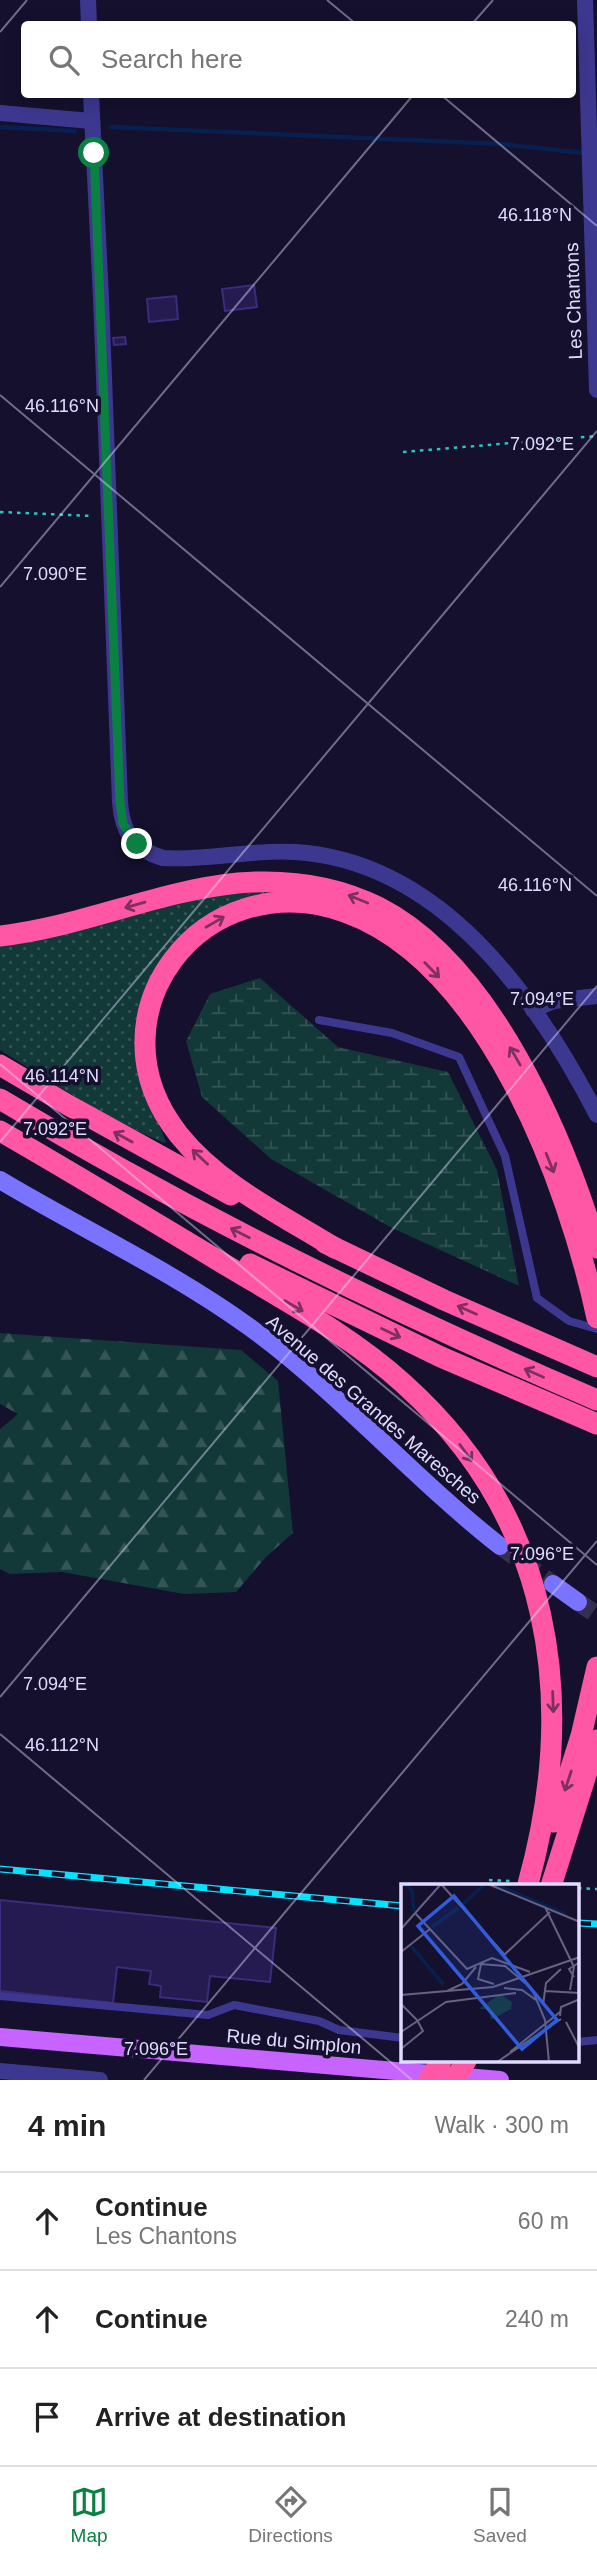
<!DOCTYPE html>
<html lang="en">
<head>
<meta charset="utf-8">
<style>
	:root { --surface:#fff; --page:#f6f6f6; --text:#222; --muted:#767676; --line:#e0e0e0; --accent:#0b8043 }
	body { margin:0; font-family:Arial,sans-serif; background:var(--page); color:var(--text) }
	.stop { position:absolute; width:21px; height:21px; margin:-16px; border:5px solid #0b8043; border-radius:50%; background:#fff }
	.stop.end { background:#0b8043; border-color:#fff; box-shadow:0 2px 7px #0008 }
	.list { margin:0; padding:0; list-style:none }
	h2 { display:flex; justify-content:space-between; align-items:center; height:91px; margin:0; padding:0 28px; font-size:30px }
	h2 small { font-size:23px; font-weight:400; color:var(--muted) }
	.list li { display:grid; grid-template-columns:46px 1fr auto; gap:21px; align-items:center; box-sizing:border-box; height:98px; padding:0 28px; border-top:2px solid var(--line) }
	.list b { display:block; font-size:26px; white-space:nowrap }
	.list p { margin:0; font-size:23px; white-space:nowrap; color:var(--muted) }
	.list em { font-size:23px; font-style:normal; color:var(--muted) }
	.icon { flex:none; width:38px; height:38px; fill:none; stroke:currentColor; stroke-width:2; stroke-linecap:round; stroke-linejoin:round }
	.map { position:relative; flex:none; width:597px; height:2080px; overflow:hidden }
	.search { position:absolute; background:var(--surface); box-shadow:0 4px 18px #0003; left:21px; right:21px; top:21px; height:77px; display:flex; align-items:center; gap:18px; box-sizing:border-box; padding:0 24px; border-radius:7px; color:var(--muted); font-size:26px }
	.sheet { height:385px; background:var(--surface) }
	nav { display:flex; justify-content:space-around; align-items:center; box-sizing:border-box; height:98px; border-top:2px solid var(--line); background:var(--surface); font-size:19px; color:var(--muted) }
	nav a { display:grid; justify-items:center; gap:4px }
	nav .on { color:var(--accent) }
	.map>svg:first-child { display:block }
	.grass { fill:url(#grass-dots) }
	.forest { fill:url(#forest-firs) }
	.wetland { fill:url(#wetland-marsh) }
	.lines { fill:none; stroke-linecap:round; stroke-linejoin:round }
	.stream { stroke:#08204f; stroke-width:4.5 }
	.building { fill:#261b50; stroke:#3d2b7d; stroke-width:2 }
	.secondary-tunnel { stroke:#342f4c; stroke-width:18; stroke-dasharray:18 9; stroke-linecap:butt }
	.path { stroke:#29c6bf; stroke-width:2.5; stroke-dasharray:3.5 5; stroke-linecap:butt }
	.lane { stroke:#3d388f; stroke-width:8 }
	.street { stroke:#3d388f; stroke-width:16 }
	.secondary { stroke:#7973ff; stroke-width:18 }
	.primary { stroke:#c763ff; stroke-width:18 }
	.highway { stroke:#ff57a5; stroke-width:21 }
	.rail-casing { stroke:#08e2ff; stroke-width:7 }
	.rail { stroke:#15102d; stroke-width:4.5; stroke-dasharray:13; stroke-linecap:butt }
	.oneway { stroke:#7e3063 }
	.route { stroke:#0b8043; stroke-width:9 }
	.ticks { fill:none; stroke:#e1dcff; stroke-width:2; stroke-opacity:0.45 }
	.labels { text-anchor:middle; stroke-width:7; stroke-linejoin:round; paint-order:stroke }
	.street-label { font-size:19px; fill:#e1dcff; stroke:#15102d }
	.inset-river { fill:none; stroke:#08204f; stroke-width:3.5 }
	.inset-road { fill:none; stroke:#676281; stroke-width:2 }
	.view { fill:#315cdc; fill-opacity:0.15; stroke:#315cdc; stroke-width:3.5 }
	.inset-edge { fill:none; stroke:#e1dcff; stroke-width:3.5 }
	.ticks-label { font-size:18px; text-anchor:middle; fill:#e1dcff; stroke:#15102d; stroke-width:7; stroke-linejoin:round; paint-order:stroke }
</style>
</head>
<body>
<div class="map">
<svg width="597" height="2080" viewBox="0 0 597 2080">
	<defs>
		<pattern id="grass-dots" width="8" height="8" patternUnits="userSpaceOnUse" patternTransform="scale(1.75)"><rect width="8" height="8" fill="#123837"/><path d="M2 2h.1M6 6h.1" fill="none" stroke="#345455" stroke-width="1.8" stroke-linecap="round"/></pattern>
		<pattern id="forest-firs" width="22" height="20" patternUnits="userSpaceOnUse" patternTransform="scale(1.75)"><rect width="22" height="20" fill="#123837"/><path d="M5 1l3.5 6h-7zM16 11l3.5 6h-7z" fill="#345455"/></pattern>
		<pattern id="wetland-marsh" width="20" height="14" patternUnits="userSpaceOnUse" patternTransform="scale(1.75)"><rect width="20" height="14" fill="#123837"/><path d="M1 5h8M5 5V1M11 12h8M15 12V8" fill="none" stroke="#345455"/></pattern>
	</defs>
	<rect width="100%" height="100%" fill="#15102d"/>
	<!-- grass -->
	<path class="grass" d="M264,892V894L217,911L201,922L172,948L144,1087L166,1142L164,1143C106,1118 53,1083 0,1050V945L214,895Z"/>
	<!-- forest -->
	<path class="forest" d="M0,1333L241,1350L278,1381L293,1533L266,1557L236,1592L184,1594L62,1572L10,1574L0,1569V1429L18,1414L0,1404Z"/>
	<!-- wetland -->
	<path class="wetland" d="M260,978L338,1047L448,1072L497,1170L519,1286L392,1228L271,1159L202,1097L186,1041L210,994Z"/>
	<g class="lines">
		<!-- stream -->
		<g class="stream">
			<path d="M0,127L75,131"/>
			<path d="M111,127L502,144L584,153"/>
		</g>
	</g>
	<!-- building -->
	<g class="building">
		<path d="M254,285L257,307L225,311L222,289Z"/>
		<path d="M176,296L178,319L149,322L147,299Z"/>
		<path d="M125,337L126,344L114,345L113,338Z"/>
		<path d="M0,1900L276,1928L270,1982L210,1976L207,2002L160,1997L161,1986L149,1984L151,1971L117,1967L113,2003L0,1991Z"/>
	</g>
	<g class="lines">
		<!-- secondary-tunnel -->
		<g class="secondary-tunnel">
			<path d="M500,1546L553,1584"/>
			<path d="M578,1602L597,1615"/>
		</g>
		<!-- path -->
		<g class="path">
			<path d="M403,452L597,436"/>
			<path d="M0,512L93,516"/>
			<path d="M489,1880L510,1881"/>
			<path d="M578,1888L597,1889"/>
		</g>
		<!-- lane -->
		<g class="lane">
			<path d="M319,1020L392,1033L459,1057L505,1156L537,1298L569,1321L597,1329"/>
			<path d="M0,1996L208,2015L234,2005L319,2021L339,2030L403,2038"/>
			<path d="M578,2042L597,2040"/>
		</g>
		<!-- street -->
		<g class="street">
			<path d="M88,0L89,24"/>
			<path d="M585,0L597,390"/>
			<path d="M91,94L101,298L120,802C122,832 133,849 163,858C207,861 252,849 295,852C441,861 536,997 597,1115"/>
			<path d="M0,113L91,121"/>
			<path d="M533,1010L554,1001L597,996"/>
			<path d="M0,2071L100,2080"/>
		</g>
		<!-- secondary -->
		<g class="secondary">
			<path d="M0,1180C82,1229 170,1270 248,1326C338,1391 412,1477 500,1546"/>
			<path d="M553,1584L578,1602"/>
		</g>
		<!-- primary -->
		<path class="primary" d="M0,2037L500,2080"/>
		<!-- highway -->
		<g class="highway">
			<path d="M0,936C81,927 157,891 238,883C287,879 334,885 378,907C490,964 563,1134 597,1248"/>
			<path d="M0,1065L68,1105L231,1195"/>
			<path d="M0,1099C192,1214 392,1312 597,1400"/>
			<path d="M0,1131C73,1173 146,1217 219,1261C282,1299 349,1334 404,1384C552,1517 579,1699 528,1884"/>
			<path d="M325,1243L444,1300L597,1367"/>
			<path d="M335,1248C282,1215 219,1185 179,1135C84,1016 203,861 345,912C487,963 568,1183 597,1318"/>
			<path d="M250,1264L441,1357L597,1424"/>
			<path d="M554,1822L581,1736L597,1667"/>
			<path d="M551,1886L597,1740"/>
			<path d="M429,2080L441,2061"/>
			<path d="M454,2080L466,2061"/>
		</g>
		<defs>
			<g id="rail">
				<path d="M0,1869L403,1906"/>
				<path d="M578,1923L597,1924"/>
			</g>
		</defs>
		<!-- rail casing -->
		<use href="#rail" class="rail-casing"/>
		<!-- rail -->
		<use href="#rail" class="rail"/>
	</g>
	<!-- one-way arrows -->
	<defs><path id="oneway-shaft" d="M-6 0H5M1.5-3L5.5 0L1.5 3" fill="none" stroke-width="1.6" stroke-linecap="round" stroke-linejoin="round" transform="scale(1.75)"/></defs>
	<g class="oneway">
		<use href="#oneway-shaft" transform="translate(358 899) rotate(-158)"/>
		<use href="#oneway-shaft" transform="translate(135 905) rotate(164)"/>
		<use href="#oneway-shaft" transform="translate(215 922) rotate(-30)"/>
		<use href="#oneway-shaft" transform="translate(432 970) rotate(46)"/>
		<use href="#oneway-shaft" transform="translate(515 1056) rotate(-120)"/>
		<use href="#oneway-shaft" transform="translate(123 1137) rotate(-151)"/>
		<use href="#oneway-shaft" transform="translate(200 1157) rotate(-137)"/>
		<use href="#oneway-shaft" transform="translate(550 1163) rotate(68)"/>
		<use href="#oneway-shaft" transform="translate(240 1233) rotate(-153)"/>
		<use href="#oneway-shaft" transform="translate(294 1306) rotate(31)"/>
		<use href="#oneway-shaft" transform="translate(467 1310) rotate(-156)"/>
		<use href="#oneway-shaft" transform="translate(391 1333) rotate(25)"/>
		<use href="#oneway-shaft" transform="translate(534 1373) rotate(-156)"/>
		<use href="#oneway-shaft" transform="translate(466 1453) rotate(54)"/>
		<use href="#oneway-shaft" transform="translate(553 1702) rotate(88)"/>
		<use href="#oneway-shaft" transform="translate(568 1781) rotate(108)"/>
	</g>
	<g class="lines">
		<!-- route -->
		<path class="route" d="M94,153L120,802L123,824L137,844"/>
	</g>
	<!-- ticks -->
	<path class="ticks" d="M327,0L356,24M472,24L493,0M0,32L27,0M440,94L597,226M0,395L597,896M0,587L414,94M0,1064L597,1565M0,1142L597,431M0,1697L597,986M0,1734L412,2080M144,2080L597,1541"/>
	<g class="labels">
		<!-- street labels -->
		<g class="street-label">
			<text transform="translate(573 301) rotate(-92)" y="7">Les Chantons</text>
			<text transform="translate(374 1409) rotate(41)" y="7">Avenue des Grandes Maresches</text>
			<text transform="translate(294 2041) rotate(5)" y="7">Rue du Simplon</text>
		</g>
	</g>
	<!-- overview -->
	<g transform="translate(401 1884)">
		<rect width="178" height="178" fill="#15102d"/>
		<path d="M99,110L111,118L110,125L90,136L88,125H78Z" fill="#123837"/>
		<path class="inset-river" d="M5,0L11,7L13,28M93,0L165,30M61,21L84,0M31,43L57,24M10,62L43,101"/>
		<path class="inset-road" d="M40,0L103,70M87,0L179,38M144,23L173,83L169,106M14,29L66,85L91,74L129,88M0,45L40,0M0,68L29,45M102,72L149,28M173,93L168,85L179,78M93,100L77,95L80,80L104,82L131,105L144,136L148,178M103,104L121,106L135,116M46,107L61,100L75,83M144,107L179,109M0,111L92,103L179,73M0,120L16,136M142,121L145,99L160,85M159,132L160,123L179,115M165,138L179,165M0,148L45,118L115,109M0,165L22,147L16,136M109,168L159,128M96,178L160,135"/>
		<path class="view" d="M53,12L156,136L121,165L17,42Z"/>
		<rect width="178" height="178" class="inset-edge"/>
	</g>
	<g class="ticks-label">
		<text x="535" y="221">46.118°N</text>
		<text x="62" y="412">46.116°N</text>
		<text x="542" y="450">7.092°E</text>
		<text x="55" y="580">7.090°E</text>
		<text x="535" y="891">46.116°N</text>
		<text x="542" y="1005">7.094°E</text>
		<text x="62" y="1082">46.114°N</text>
		<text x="55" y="1135">7.092°E</text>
		<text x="542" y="1560">7.096°E</text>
		<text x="55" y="1690">7.094°E</text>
		<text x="62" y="1751">46.112°N</text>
		<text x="156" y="2055">7.096°E</text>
	</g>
</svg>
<div class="stop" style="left:94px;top:153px"></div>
<div class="stop end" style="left:137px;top:844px"></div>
<div class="search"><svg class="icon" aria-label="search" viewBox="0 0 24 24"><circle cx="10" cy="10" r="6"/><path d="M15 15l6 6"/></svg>Search here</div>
</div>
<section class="sheet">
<h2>4 min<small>Walk · 300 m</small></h2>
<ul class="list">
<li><svg class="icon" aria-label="ahead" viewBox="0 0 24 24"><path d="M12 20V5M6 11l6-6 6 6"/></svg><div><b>Continue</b><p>Les Chantons</p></div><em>60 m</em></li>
<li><svg class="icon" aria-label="ahead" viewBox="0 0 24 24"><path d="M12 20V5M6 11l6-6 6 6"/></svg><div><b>Continue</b></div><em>240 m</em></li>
<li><svg class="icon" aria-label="arrive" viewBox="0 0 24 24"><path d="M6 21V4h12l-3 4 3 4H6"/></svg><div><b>Arrive at destination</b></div></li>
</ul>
</section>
<nav>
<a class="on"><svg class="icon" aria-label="map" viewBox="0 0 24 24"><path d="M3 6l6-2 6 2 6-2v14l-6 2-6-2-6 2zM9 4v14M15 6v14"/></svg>Map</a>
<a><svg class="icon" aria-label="directions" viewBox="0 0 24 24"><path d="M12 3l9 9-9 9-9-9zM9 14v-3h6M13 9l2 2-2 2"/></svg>Directions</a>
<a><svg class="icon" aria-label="saved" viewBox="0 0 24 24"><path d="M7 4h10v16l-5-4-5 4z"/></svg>Saved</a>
</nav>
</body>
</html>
